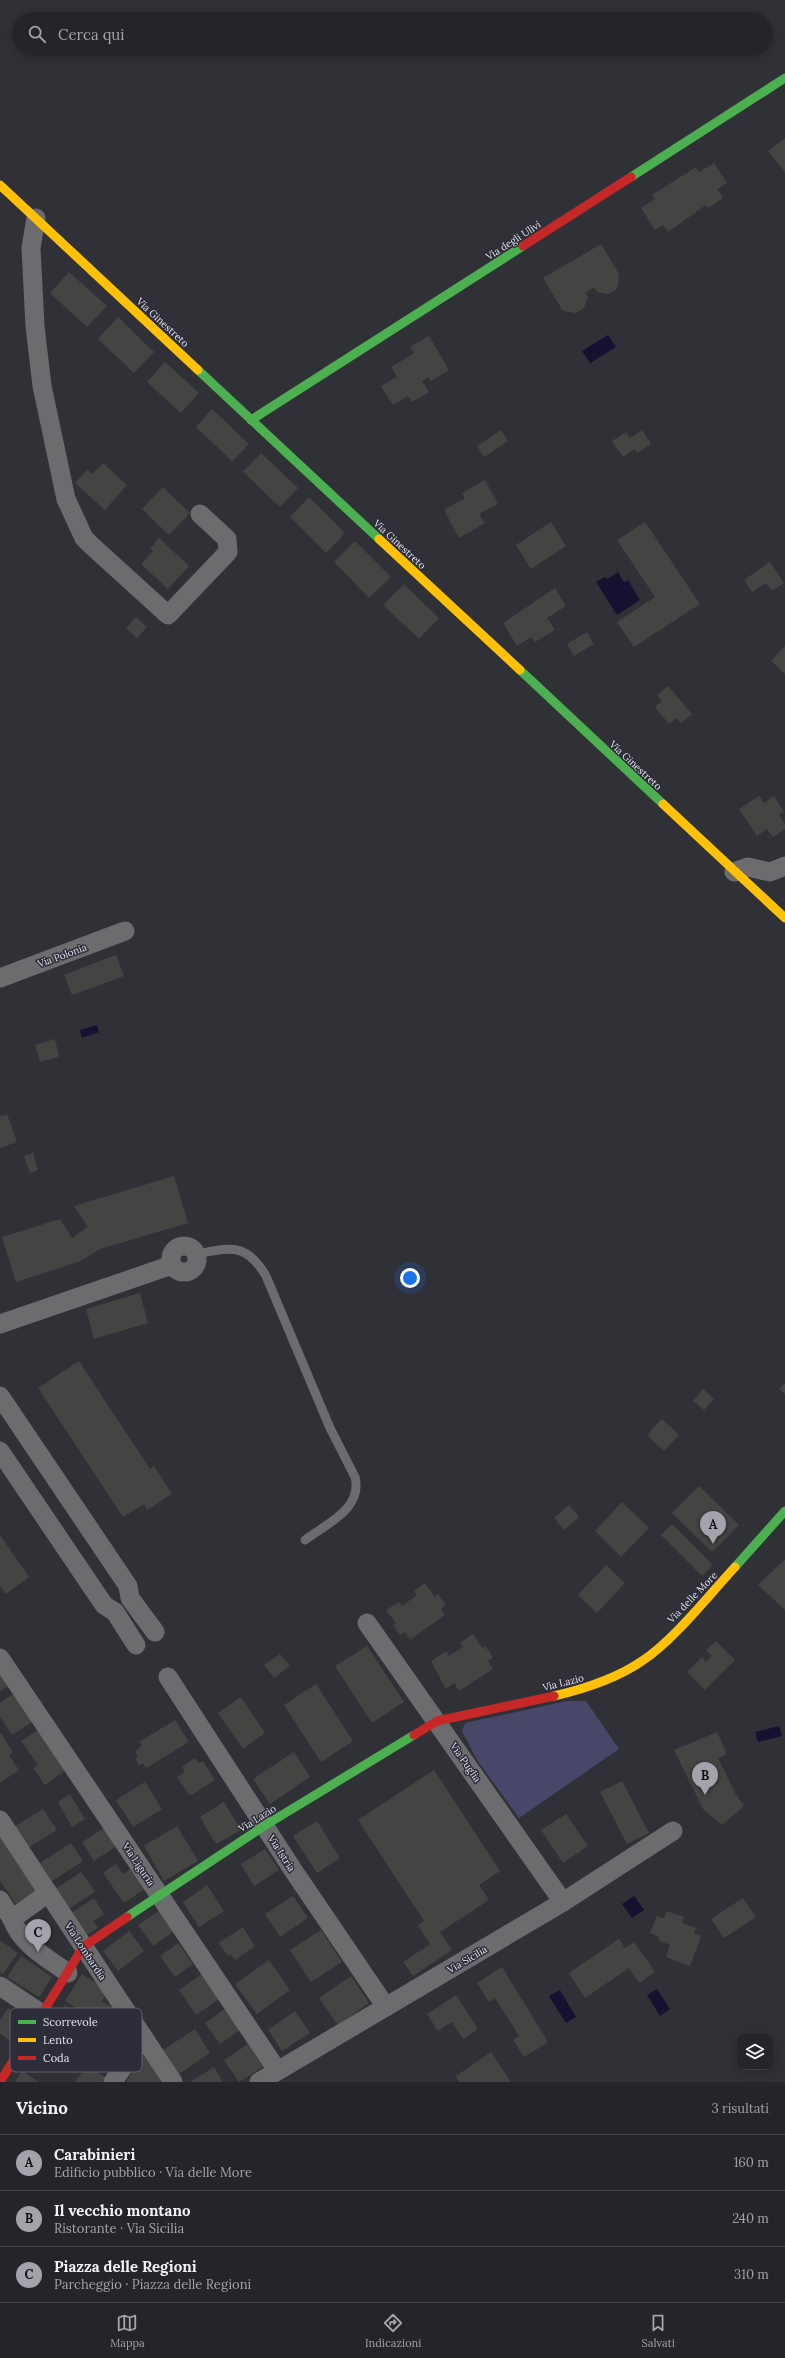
<!DOCTYPE html>
<html lang="it">
<head>
<meta charset="utf-8">
<style>
	:root { --surface:#242429; --page:#2c2c31; --text:#f1f3f6; --muted:#a3a4a8; --line:#414146; --accent:#a3a4ab }
	body { margin:0; font-family:Lora,serif; background:var(--page); color:var(--text) }
	.controls { position:absolute; right:12px; bottom:12px; display:grid; overflow:hidden; border-radius:8px; box-shadow:0 2px 10px #0003 }
	.controls button { width:36px; height:36px; display:grid; place-items:center; padding:0; border:0; border-bottom:1px solid var(--line); background:var(--surface); color:var(--text); font:20px sans-serif }
	.you { position:absolute; left:410px; top:1278px; width:14px; height:14px; margin:-10px; border:3px solid #fff; border-radius:50%; background:#1a73e8; box-shadow:0 0 0 6px #1a73e833 }
	.badge { display:grid; place-items:center; width:26px; height:26px; border-radius:50%; background:var(--accent); color:#111; font-size:13px; font-weight:700 }
	.pin { position:absolute; translate:-50% -33px; filter:drop-shadow(0 1px 2px #0008) }
	.pin::after { content:''; position:absolute; top:21px; width:14px; height:12px; background:inherit; clip-path:polygon(0 0,100% 0,50% 100%) }
	.list { margin:0; padding:0; list-style:none }
	h2 { display:flex; justify-content:space-between; align-items:center; height:52px; margin:0; padding:0 16px; font-size:17px }
	h2 small { font-size:13px; font-weight:400; color:var(--muted) }
	.list li { display:grid; grid-template-columns:26px 1fr auto; gap:12px; align-items:center; box-sizing:border-box; height:56px; padding:0 16px; border-top:1px solid var(--line) }
	.list b { display:block; font-size:15px; white-space:nowrap }
	.list p { margin:0; font-size:13px; white-space:nowrap; color:var(--muted) }
	.list em { font-size:13px; font-style:normal; color:var(--muted) }
	.icon { flex:none; width:22px; height:22px; fill:none; stroke:currentColor; stroke-width:2; stroke-linecap:round; stroke-linejoin:round }
	.map { position:relative; flex:none; width:785px; height:2082px; overflow:hidden }
	.search { position:absolute; background:var(--surface); box-shadow:0 2px 10px #0003; left:12px; right:12px; top:12px; height:44px; display:flex; align-items:center; gap:10px; box-sizing:border-box; padding:0 14px; border-radius:22px; color:var(--muted); font-size:15px }
	.sheet { height:220px; background:var(--surface) }
	nav { display:flex; justify-content:space-around; align-items:center; box-sizing:border-box; height:56px; border-top:1px solid var(--line); background:var(--surface); font-size:11px; color:var(--muted) }
	nav a { display:grid; justify-items:center; gap:2px }
	nav .on { color:var(--accent) }
	.map>svg:first-child { display:block }
	.green { fill:#48476a }
	.water { fill:#161031 }
	.building { fill:#434542 }
	.lines { fill:none; stroke-linecap:round; stroke-linejoin:round }
	.lane { stroke:#6c6c6f; stroke-width:9 }
	.street { stroke:#6c6c6f; stroke-width:19 }
	.fast { stroke:#4caf50; stroke-width:9 }
	.slow { stroke:#ffc107; stroke-width:9 }
	.jam { stroke:#c62828; stroke-width:9 }
	.labels { text-anchor:middle; stroke-width:3; stroke-linejoin:round; paint-order:stroke }
	.street-label { font-size:10px; fill:#e1e2ea; stroke:#2d2d3a }
	.key { fill:#2d2d3a; stroke:#63636f; stroke-width:1 }
	.key-label { font-size:11px; fill:#e1e2ea }
</style>
</head>
<body>
<div class="map">
<svg width="785" height="2082" viewBox="0 0 785 2082">
	<rect width="100%" height="100%" fill="#303037"/>
	<!-- green -->
	<path class="green" d="M567,1701H586L619,1749L519,1818L477,1760L462,1731L465,1723Z"/>
	<!-- water -->
	<g class="water">
		<path d="M608,335L616,347L590,363L582,351Z"/>
		<path d="M618,572L624,582L628,580L640,600L617,615L596,582L605,577L607,579Z"/>
		<path d="M97,1025L99,1032L82,1038L80,1030Z"/>
		<path d="M779,1726L782,1736L758,1742L755,1732Z"/>
		<path d="M634,1896L644,1910L632,1918L622,1904Z"/>
		<path d="M657,1989L670,2009L660,2016L647,1995Z"/>
		<path d="M560,1990L576,2017L566,2023L549,1996Z"/>
	</g>
	<!-- building -->
	<g class="building">
		<path d="M785,138V172L768,151Z"/>
		<path d="M714,163L727,183L717,189L723,198L708,208L706,205L668,232L663,225L655,230L641,208L655,199L652,195L696,167L699,172Z"/>
		<path d="M601,244L619,274L617,289L608,294L597,292L594,287L585,293L588,297L584,308L576,313L563,311L543,278Z"/>
		<path d="M69,272L107,306L87,327L50,293Z"/>
		<path d="M118,317L154,352L134,373L98,339Z"/>
		<path d="M429,336L449,370L431,381L428,377L422,381L429,392L412,402L408,396L393,405L381,386L397,377L391,367L414,353L410,347Z"/>
		<path d="M165,362L199,393L181,413L147,382Z"/>
		<path d="M212,409L249,444L232,461L196,427Z"/>
		<path d="M501,430L508,441L484,457L477,446Z"/>
		<path d="M642,430L651,444L637,453L635,449L623,457L612,441L626,432L630,438Z"/>
		<path d="M261,453L298,488L280,507L243,472Z"/>
		<path d="M103,463L127,485L105,510L75,483L87,470L92,474Z"/>
		<path d="M485,480L498,504L479,514L485,523L459,538L444,510L465,498L462,493Z"/>
		<path d="M163,487L190,513L169,535L142,509Z"/>
		<path d="M309,497L345,533L326,553L290,517Z"/>
		<path d="M551,522L566,546L531,569L516,545Z"/>
		<path d="M645,522L700,604L634,647L617,622L655,597L617,540Z"/>
		<path d="M159,538L189,566L168,589L141,564L153,551L150,549Z"/>
		<path d="M355,541L391,577L369,598L334,562Z"/>
		<path d="M770,562L784,583L772,591L766,583L752,592L744,580Z"/>
		<path d="M404,584L439,618L419,639L383,605Z"/>
		<path d="M555,588L566,606L547,618L555,630L535,642L531,637L517,646L503,623Z"/>
		<path d="M136,617L147,627L137,638L126,628Z"/>
		<path d="M587,632L594,644L574,656L567,644Z"/>
		<path d="M785,646V674L771,661Z"/>
		<path d="M668,686L692,714L681,723L676,718L669,724L655,707L662,701L657,695Z"/>
		<path d="M759,796L764,803L774,796L784,812L779,815L785,824V829L773,837L767,829L757,836L739,809Z"/>
		<path d="M116,955L124,976L72,995L64,975Z"/>
		<path d="M55,1039L59,1057L40,1062L35,1045Z"/>
		<path d="M7,1114L17,1142L0,1148V1116Z"/>
		<path d="M33,1153L38,1170L30,1173L24,1156Z"/>
		<path d="M174,1176L188,1223L100,1249L81,1261L16,1282L2,1237L60,1219L72,1238L88,1227L74,1206Z"/>
		<path d="M140,1293L148,1323L94,1339L86,1309Z"/>
		<path d="M79,1361L150,1469L154,1466L172,1494L147,1510L144,1504L123,1517L38,1388Z"/>
		<path d="M785,1383V1394L779,1389Z"/>
		<path d="M703,1389L714,1399L704,1410L693,1401Z"/>
		<path d="M662,1419L679,1435L664,1451L647,1435Z"/>
		<path d="M699,1486L739,1525L712,1552L672,1513Z"/>
		<path d="M622,1502L649,1528L621,1557L595,1531Z"/>
		<path d="M569,1505L579,1517L564,1530L554,1518Z"/>
		<path d="M672,1524L713,1565L702,1576L661,1535Z"/>
		<path d="M0,1535L29,1577L6,1594L0,1586Z"/>
		<path d="M785,1559V1610L758,1585Z"/>
		<path d="M606,1565L625,1583L597,1613L578,1595Z"/>
		<path d="M425,1583L435,1597L438,1594L446,1605L441,1609L445,1615L410,1640L405,1632L400,1635L393,1625L396,1623L386,1610L399,1602L402,1606L417,1595L414,1591Z"/>
		<path d="M473,1634L482,1648L485,1646L493,1657L488,1661L493,1669L459,1691L454,1683L446,1689L431,1661L446,1651L449,1656L463,1647L460,1643Z"/>
		<path d="M716,1641L735,1660L705,1690L687,1672L702,1657L706,1662L712,1656L706,1650Z"/>
		<path d="M367,1646L404,1702L372,1723L335,1666Z"/>
		<path d="M280,1654L290,1666L274,1678L264,1665Z"/>
		<path d="M0,1668L10,1685L0,1691Z"/>
		<path d="M316,1684L353,1741L321,1762L284,1705Z"/>
		<path d="M13,1694L32,1722L12,1735L0,1717V1703Z"/>
		<path d="M241,1697L265,1733L243,1749L218,1713Z"/>
		<path d="M175,1720L189,1742L146,1768L143,1763L139,1765L135,1758L138,1756L135,1751L142,1746L139,1742Z"/>
		<path d="M42,1727L69,1768L45,1785L33,1768L38,1765L21,1741Z"/>
		<path d="M0,1732L13,1752L9,1755L19,1770L0,1783Z"/>
		<path d="M717,1732L727,1754L718,1758L735,1793L744,1806L722,1825L703,1809L674,1750Z"/>
		<path d="M294,1752L310,1777L270,1804L253,1779Z"/>
		<path d="M195,1758L199,1763L203,1761L215,1780L190,1796L177,1777L185,1772L182,1767Z"/>
		<path d="M434,1770L500,1871L479,1885L489,1900L440,1932L452,1950L413,1976L403,1962L430,1944L418,1925L424,1921L358,1820Z"/>
		<path d="M622,1781L649,1833L627,1844L600,1792Z"/>
		<path d="M145,1782L162,1809L133,1827L116,1800Z"/>
		<path d="M70,1794L85,1819L72,1827L58,1802Z"/>
		<path d="M224,1802L241,1830L216,1844L200,1817Z"/>
		<path d="M43,1809L57,1830L28,1848L14,1827Z"/>
		<path d="M566,1814L588,1846L563,1863L541,1830Z"/>
		<path d="M317,1821L340,1858L317,1873L293,1836Z"/>
		<path d="M177,1826L198,1861L164,1881L144,1846Z"/>
		<path d="M104,1828L117,1846L94,1861L82,1842Z"/>
		<path d="M0,1836L37,1889L16,1904L0,1881Z"/>
		<path d="M71,1843L83,1861L52,1881L40,1863Z"/>
		<path d="M265,1849L279,1870L254,1886L241,1864Z"/>
		<path d="M116,1864L123,1874L132,1868L146,1888L124,1903L103,1873Z"/>
		<path d="M81,1872L95,1892L68,1909L55,1889Z"/>
		<path d="M207,1885L224,1911L199,1927L183,1902Z"/>
		<path d="M293,1896L308,1918L280,1937L265,1914Z"/>
		<path d="M94,1898L104,1914L93,1921L98,1928L85,1936L71,1913Z"/>
		<path d="M743,1898L756,1917L724,1938L711,1919Z"/>
		<path d="M159,1911L173,1932L153,1946L138,1925Z"/>
		<path d="M667,1911L684,1917L682,1923L696,1928L694,1933L701,1936L690,1966L666,1957L670,1945L658,1940L659,1937L650,1933L657,1916L664,1918Z"/>
		<path d="M243,1927L255,1946L235,1960L230,1954L228,1956L219,1943Z"/>
		<path d="M321,1930L342,1962L311,1982L290,1950Z"/>
		<path d="M129,1931L144,1951L118,1971L103,1951Z"/>
		<path d="M619,1939L625,1948L634,1942L655,1972L639,1983L629,1968L585,1998L569,1973Z"/>
		<path d="M0,1940L18,1953L3,1974L0,1972Z"/>
		<path d="M178,1943L193,1964L175,1977L160,1956Z"/>
		<path d="M21,1956L52,1977L39,1997L7,1977Z"/>
		<path d="M269,1960L290,1990L257,2014L235,1984Z"/>
		<path d="M502,1967L548,2042L524,2057L513,2040L519,2036L495,1998L489,2002L477,1983Z"/>
		<path d="M82,1974L109,1991L102,2001L115,2009L132,2041L117,2066L87,2047L102,2025L65,2001Z"/>
		<path d="M202,1974L219,1999L196,2015L179,1990Z"/>
		<path d="M351,1976L369,2003L338,2025L319,1998Z"/>
		<path d="M456,1995L478,2029L463,2039L452,2022L438,2031L427,2014Z"/>
		<path d="M65,2005L93,2024L78,2047L50,2027Z"/>
		<path d="M8,2008L30,2022L16,2044L0,2034V2020Z"/>
		<path d="M225,2009L240,2030L220,2044L205,2023Z"/>
		<path d="M295,2011L310,2033L282,2051L268,2030Z"/>
		<path d="M195,2029L210,2053L179,2074L163,2050Z"/>
		<path d="M248,2044L263,2067L239,2082L224,2060Z"/>
		<path d="M491,2052L511,2082H459L456,2076Z"/>
		<path d="M144,2053L161,2082H126Z"/>
		<path d="M87,2065L108,2079L105,2082H75Z"/>
		<path d="M214,2067L223,2082H190Z"/>
		<path d="M22,2071L39,2082H15Z"/>
	</g>
	<g class="lines">
		<!-- lane -->
		<path class="lane" d="M196,1254C231,1248 246,1242 266,1276L330,1428L355,1477C363,1509 326,1524 305,1540"/>
		<!-- street -->
		<g class="street">
			<path d="M36,218L31,248L35,326L42,386L66,499L84,538L91,545L168,615L228,552L227,539L200,514"/>
			<path d="M734,872L748,867L770,872L785,866"/>
			<path d="M0,978L125,931"/>
			<circle cx="184" cy="1259" r="13"/>
			<path d="M0,1324L172,1265"/>
			<path d="M0,1396L128,1586L130,1598L155,1632"/>
			<path d="M0,1451L104,1605L115,1612L136,1645"/>
			<path d="M367,1623L563,1902"/>
			<path d="M0,1658L277,2070"/>
			<path d="M168,1677L293,1870L386,2007"/>
			<path d="M0,1820L173,2082"/>
			<path d="M48,1893L12,1919C21,1944 47,1958 68,1973"/>
			<path d="M0,1900L12,1919"/>
			<path d="M0,1986L42,2014"/>
			<path d="M113,2082L143,2037"/>
			<path d="M259,2082L563,1902L673,1831"/>
		</g>
		<!-- fast -->
		<g class="fast">
			<path d="M631,177L785,78"/>
			<path d="M198,370L379,539"/>
			<path d="M251,420L523,246"/>
			<path d="M520,670L663,804"/>
			<path d="M735,1567L785,1511"/>
			<path d="M127,1917L264,1826L414,1735"/>
		</g>
		<!-- slow -->
		<g class="slow">
			<path d="M0,185L198,370"/>
			<path d="M379,539L520,670"/>
			<path d="M663,804L785,918"/>
			<path d="M554,1696C584,1689 616,1679 642,1661C673,1641 709,1595 735,1567"/>
		</g>
		<!-- jam -->
		<g class="jam">
			<path d="M523,246L631,177"/>
			<path d="M414,1735L437,1721L554,1696"/>
			<path d="M0,2082L83,1947L127,1917"/>
		</g>
	</g>
	<g class="labels">
		<!-- street labels -->
		<g class="street-label">
			<text transform="translate(513 240) rotate(-33)" y="4">Via degli Ulivi</text>
			<text transform="translate(163 322) rotate(43)" y="4">Via Ginestreto</text>
			<text transform="translate(400 544) rotate(43)" y="4">Via Ginestreto</text>
			<text transform="translate(636 765) rotate(43)" y="4">Via Ginestreto</text>
			<text transform="translate(62 955) rotate(-20)" y="4">Via Polonia</text>
			<text transform="translate(692 1597) rotate(-46)" y="4">Via delle More</text>
			<text transform="translate(563 1682) rotate(-14)" y="4">Via Lazio</text>
			<text transform="translate(466 1762) rotate(55)" y="4">Via Puglia</text>
			<text transform="translate(257 1818) rotate(-32)" y="4">Via Lazio</text>
			<text transform="translate(282 1853) rotate(57)" y="4">Via Istria</text>
			<text transform="translate(139 1864) rotate(56)" y="4">Via Liguria</text>
			<text transform="translate(86 1951) rotate(57)" y="4">Via Lombardia</text>
			<text transform="translate(467 1959) rotate(-31)" y="4">Via Sicilia</text>
		</g>
	</g>
	<!-- legend -->
	<rect x="10" y="2008" width="132" height="64" rx="6" class="key"/>
	<rect x="18" y="2020" width="18" height="4" fill="#4caf50"/>
	<rect x="18" y="2038" width="18" height="4" fill="#ffc107"/>
	<rect x="18" y="2056" width="18" height="4" fill="#c62828"/>
	<g class="key-label">
		<text x="43" y="2026">Scorrevole</text>
		<text x="43" y="2044">Lento</text>
		<text x="43" y="2062">Coda</text>
	</g>
</svg>
<div class="controls">
<button><svg class="icon" aria-label="layers" viewBox="0 0 24 24"><path d="M12 4l9 5-9 5-9-5zM3 14l9 5 9-5"/></svg></button>
</div>
<div class="you"></div>
<div class="pin badge" style="left:713px;top:1544px">A</div>
<div class="pin badge" style="left:705px;top:1795px">B</div>
<div class="pin badge" style="left:38px;top:1952px">C</div>
<div class="search"><svg class="icon" aria-label="search" viewBox="0 0 24 24"><circle cx="10" cy="10" r="6"/><path d="M15 15l6 6"/></svg>Cerca qui</div>
</div>
<section class="sheet">
<h2>Vicino<small>3 risultati</small></h2>
<ul class="list">
<li><span class="badge">A</span><div><b>Carabinieri</b><p>Edificio pubblico · Via delle More</p></div><em>160 m</em></li>
<li><span class="badge">B</span><div><b>Il vecchio montano</b><p>Ristorante · Via Sicilia</p></div><em>240 m</em></li>
<li><span class="badge">C</span><div><b>Piazza delle Regioni</b><p>Parcheggio · Piazza delle Regioni</p></div><em>310 m</em></li>
</ul>
</section>
<nav>
<a class="on"><svg class="icon" aria-label="map" viewBox="0 0 24 24"><path d="M3 6l6-2 6 2 6-2v14l-6 2-6-2-6 2zM9 4v14M15 6v14"/></svg>Mappa</a>
<a><svg class="icon" aria-label="directions" viewBox="0 0 24 24"><path d="M12 3l9 9-9 9-9-9zM9 14v-3h6M13 9l2 2-2 2"/></svg>Indicazioni</a>
<a><svg class="icon" aria-label="saved" viewBox="0 0 24 24"><path d="M7 4h10v16l-5-4-5 4z"/></svg>Salvati</a>
</nav>
</body>
</html>
